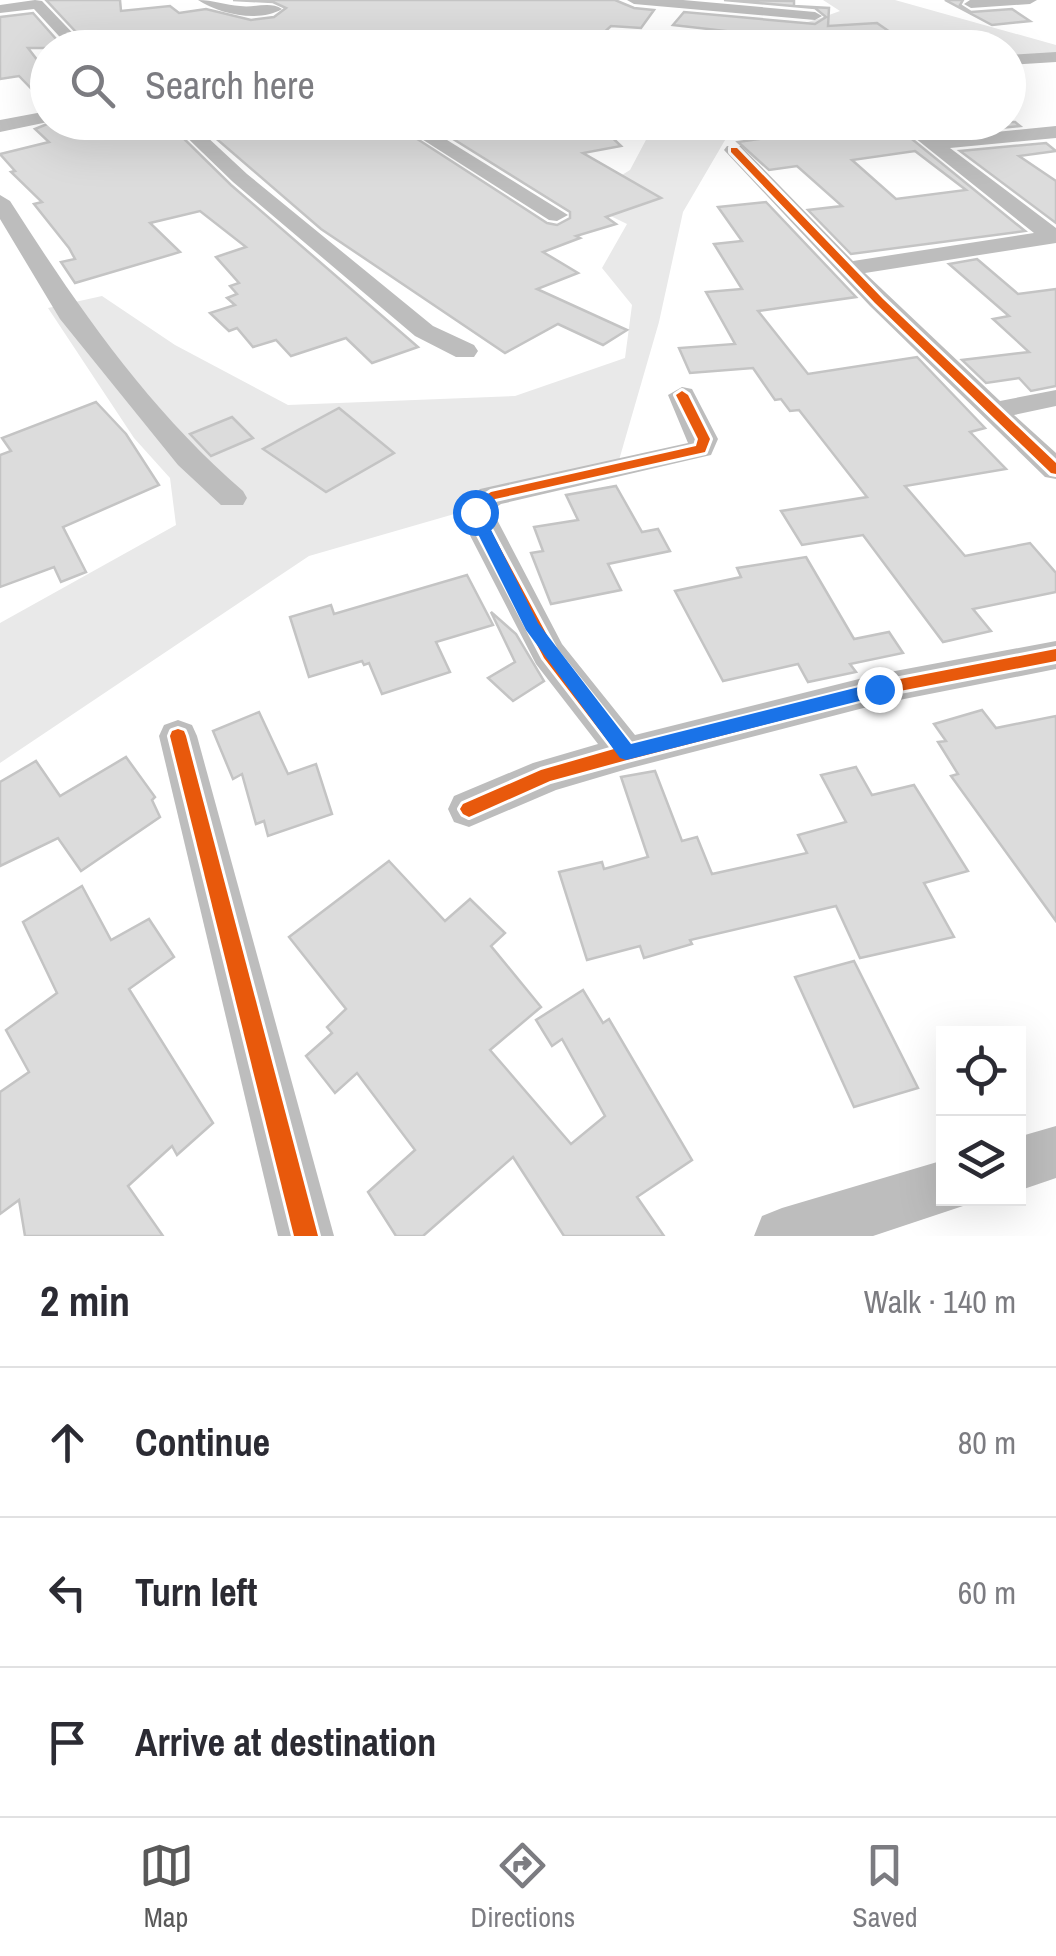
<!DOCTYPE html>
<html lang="en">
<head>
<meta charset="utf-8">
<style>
	:root { --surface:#fff; --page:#f7f7f7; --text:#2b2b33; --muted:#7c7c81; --line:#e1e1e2; --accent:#595959 }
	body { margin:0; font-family:"Archivo Narrow",sans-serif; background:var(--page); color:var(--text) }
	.controls { position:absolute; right:30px; bottom:30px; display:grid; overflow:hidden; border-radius:0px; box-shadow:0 10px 40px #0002 }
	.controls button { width:90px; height:90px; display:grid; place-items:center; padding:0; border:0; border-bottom:2px solid var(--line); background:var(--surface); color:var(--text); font:50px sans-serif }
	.stop { position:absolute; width:30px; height:30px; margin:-22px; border:8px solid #1a73e8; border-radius:50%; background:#fff }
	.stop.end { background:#1a73e8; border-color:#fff; box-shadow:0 2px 10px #0008 }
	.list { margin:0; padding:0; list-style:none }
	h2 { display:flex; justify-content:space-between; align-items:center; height:130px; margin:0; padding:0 40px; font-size:42px }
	h2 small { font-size:32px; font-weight:400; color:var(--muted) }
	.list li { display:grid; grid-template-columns:65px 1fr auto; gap:30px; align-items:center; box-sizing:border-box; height:150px; padding:0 40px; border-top:2px solid var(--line) }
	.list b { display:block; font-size:38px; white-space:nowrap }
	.list em { font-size:32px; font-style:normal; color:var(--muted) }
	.icon { flex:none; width:55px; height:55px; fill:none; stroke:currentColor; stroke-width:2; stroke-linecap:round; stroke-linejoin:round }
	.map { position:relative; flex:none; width:1056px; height:1236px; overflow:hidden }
	.search { position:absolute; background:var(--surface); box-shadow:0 10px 40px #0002; left:30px; right:30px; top:30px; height:110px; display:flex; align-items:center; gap:25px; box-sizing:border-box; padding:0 35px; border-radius:55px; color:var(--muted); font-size:38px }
	.sheet { height:580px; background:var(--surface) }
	nav { display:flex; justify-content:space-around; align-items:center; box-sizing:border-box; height:140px; border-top:2px solid var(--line); background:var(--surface); font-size:28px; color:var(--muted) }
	nav a { display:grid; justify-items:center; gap:5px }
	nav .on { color:var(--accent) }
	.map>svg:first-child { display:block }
	.green { fill:#e9e9e9 }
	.building { fill:#dcdcdc; stroke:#c4c4c4; stroke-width:2.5; fill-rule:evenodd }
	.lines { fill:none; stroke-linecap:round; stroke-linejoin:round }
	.street { fill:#bdbdbd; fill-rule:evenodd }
	.cycleway-casing { stroke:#fff; stroke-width:6 }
	.cycleway { fill:#e8590c; fill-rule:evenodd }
	.route { fill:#1a73e8 }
</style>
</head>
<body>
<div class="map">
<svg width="1056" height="1236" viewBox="0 0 1056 1236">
	<rect width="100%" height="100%" fill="#fff"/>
	<!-- green -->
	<g class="green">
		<path d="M823,0H895L1056,45V53L1009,57L1008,48L959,47L924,35L750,48H569L416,33C554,39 708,63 840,11Z"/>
		<path d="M655,123H735L683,212L659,322L617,467L309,556L0,763V623L176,525L170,478L134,438L48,308L102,296L175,345L288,405L515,396L625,358L632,305L602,268L627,224L580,201L630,170Z"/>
	</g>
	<!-- building -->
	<g class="building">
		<path d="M46,0H120L121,11L170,6L179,13L206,9L251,20L274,17L286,8L273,2L233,0H615L634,8L654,10L641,28L611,26L587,48H91Z"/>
		<path d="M724,0L794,1V6L829,8L828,26L877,23L913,48H736L735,32L673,25L684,12L815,24L826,17L815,8Z"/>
		<path d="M945,0H963L960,5L971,12L1012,9L1030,21L992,25Z"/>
		<path d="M33,13L64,48H28L48,74V106L19,76L0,79V17Z"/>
		<path d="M52,122H167L231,185L418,347L372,363L346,338L291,356L276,340L253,347L237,328L229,331L210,313L235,305L227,298L237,294L230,286L239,283L216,257L246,247L200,211L150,223L180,252L75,283L61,262L75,259L69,248L34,204L42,202L11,172L15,171L0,154L49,142L35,129Z"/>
		<path d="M197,122H391L547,223L557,225L570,218V212L426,122H596L621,146L583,153L661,198L606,217L616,224L576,236L580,238L543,252L578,273L537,289L627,330L603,345L558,324L505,353L321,229Z"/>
		<path d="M778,122H891L1025,231L851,254L808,210L842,206L797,166L769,170L738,142L780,136L772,127L782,126ZM915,151L966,190L896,199L852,160Z"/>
		<path d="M923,122H1015L1020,126L938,134Z"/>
		<path d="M1046,143L1056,151L1019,156L1056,181V223L960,151Z"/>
		<path d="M766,202L856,297L758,311L808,374L917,357L985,428L970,432L1006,469L905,486L965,556L1030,543L1056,573V592L973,609L991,631L943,642L863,535L802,545L781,511L867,497L799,410L790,411L781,399L775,400L753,368L690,373L679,348L735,344L706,292L742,289L714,244L742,241L718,207Z"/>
		<path d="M977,259L1018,294L1056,289V386L1031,391L1019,378L986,383L962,360L1029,352L993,319L1009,316L949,264Z"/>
		<path d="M96,402L126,434L159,485L63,527L86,572L61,582L54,567L0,587V455L11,451L2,438Z"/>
		<path d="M339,408L394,453L326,492L263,449Z"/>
		<path d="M232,417L253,438L211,456L190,434Z"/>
		<path d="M616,486L642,532L658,529L670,551L608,564L621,590L551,604L531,553L543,551L534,527L578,520L566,495Z"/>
		<path d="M806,557L854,639L889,632L903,653L850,664L856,672L808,682L798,664L723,681L675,591L741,577L737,568Z"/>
		<path d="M467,575L493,625L436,642L450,672L382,694L369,663L364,665L362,661L309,677L290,617L331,605L334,614Z"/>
		<path d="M491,612L516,634L544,681L513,701L488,678L515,662Z"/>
		<path d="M982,710L996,728L1056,716V921L951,776L958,774L938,742L946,741L934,724Z"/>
		<path d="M259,712L288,774L316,764L332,814L268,836L264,821L256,824L242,774L233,779L213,731Z"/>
		<path d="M126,757L155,797L152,800L160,817L81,871L58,838L0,866V782L36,761L60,796Z"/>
		<path d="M856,767L872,795L914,785L968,871L924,883L954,937L860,958L836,906L690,940L692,944L644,958L640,946L587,960L559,872L602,862L604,869L648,857L621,777L655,771L682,841L697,837L712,874L807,853L798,835L846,822L821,775Z"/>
		<path d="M389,861L445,921L470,899L505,933L491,946L541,1007L490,1050L571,1144L605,1116L562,1039L552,1046L536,1020L583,990L603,1023L609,1019L692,1160L637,1197L664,1236H564L513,1157L423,1236H396L368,1192L415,1150L357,1073L335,1093L306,1056L332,1033L327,1027L346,1009L289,937Z"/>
		<path d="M82,886L111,940L149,919L174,957L129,989L213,1123L177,1155L172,1146L128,1186L163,1236H25L19,1200L0,1214V1092L29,1072L6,1030L57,993L23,922Z"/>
		<path d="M854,961L918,1088L854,1107L795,977Z"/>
	</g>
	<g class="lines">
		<!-- street -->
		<g class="street">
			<path d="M35,0L42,1L87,48H70L34,9L0,13V5Z"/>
			<path d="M198,0C213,0 226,5 240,6C255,8 270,1 282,9C259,23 219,14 198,0Z"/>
			<path d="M627,0H683L815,12L822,16L815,20L634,4Z"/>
			<path d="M1037,0L1030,4L971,8L964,4L970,0Z"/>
			<path d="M1056,52V62L1008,65V55Z"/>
			<path d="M48,111V122L0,132V120Z"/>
			<path d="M171,122H191L247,174L433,326L474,345L478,351L474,357H456L415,336L233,182Z"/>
			<path d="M395,122H418L568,215L557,221L549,220Z"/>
			<path d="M895,122H916L937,138L1056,126V138L950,148L1056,228V243L865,273L1000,401L1056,390V406L1014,415L1056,453V479L1045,477L870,306L724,150L727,146H741L853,261L1034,233Z"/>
			<path d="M0,195L10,201C77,306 148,409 243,491L247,498L243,505H221L178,465L60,319L0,219Z"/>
			<path d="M682,387L692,389L718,439L711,455L501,504L492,510L562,644L635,735L879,674L1056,641V669L879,704L627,769L556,790L469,827L454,822L448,809L454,796L533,763L598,744L536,664L460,516V506L480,489L688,443L668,395Z"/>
			<path d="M178,720L192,725L197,736L334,1236H278L159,736L164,725Z"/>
			<path d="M1056,1126V1178L1018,1191V1137Z"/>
			<path d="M944,1160V1198H966L963,1206L873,1236H754L762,1216L782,1208Z"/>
		</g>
		<defs>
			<g id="cycleway">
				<path d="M731,148H737L883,299L1056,463V474L1051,473L875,303L731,152Z"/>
				<path d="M682,391L688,395L710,439L705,452L495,499L483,508V516L555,650L631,745L879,683L1056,649V661L879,695L627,760L550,781L469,817L463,814L460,809L463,804L541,770L614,749L544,658L469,516V506L491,492L696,446L698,439L676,395Z"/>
				<path d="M178,729L184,731L186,736L318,1236H294L170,736L172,731Z"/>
			</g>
		</defs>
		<!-- cycleway casing -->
		<use href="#cycleway" class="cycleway-casing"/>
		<!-- cycleway -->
		<use href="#cycleway" class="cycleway"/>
	</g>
	<!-- route -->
	<path class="route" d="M470,508H480L538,623L631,744L879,682L887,689L879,696L626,760L620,758L526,630L467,512Z"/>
</svg>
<div class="controls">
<button><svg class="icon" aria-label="locate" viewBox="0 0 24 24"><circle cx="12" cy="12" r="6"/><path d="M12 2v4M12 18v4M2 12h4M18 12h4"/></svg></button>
<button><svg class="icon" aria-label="layers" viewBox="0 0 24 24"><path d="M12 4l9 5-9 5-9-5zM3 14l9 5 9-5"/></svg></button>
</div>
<div class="stop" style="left:475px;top:512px"></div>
<div class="stop end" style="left:879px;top:689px"></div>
<div class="search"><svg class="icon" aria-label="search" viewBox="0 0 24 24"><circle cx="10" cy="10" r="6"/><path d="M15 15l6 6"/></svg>Search here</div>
</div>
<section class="sheet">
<h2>2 min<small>Walk · 140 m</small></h2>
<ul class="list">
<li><svg class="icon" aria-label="ahead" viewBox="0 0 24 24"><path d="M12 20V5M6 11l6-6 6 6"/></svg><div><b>Continue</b></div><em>80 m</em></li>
<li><svg class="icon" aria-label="left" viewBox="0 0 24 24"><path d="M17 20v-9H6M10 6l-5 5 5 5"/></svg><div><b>Turn left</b></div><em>60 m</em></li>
<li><svg class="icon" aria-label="arrive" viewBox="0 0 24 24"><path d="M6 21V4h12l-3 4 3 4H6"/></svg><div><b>Arrive at destination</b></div></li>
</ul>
</section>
<nav>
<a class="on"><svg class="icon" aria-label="map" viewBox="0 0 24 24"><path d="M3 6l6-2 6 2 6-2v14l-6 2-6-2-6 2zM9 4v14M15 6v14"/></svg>Map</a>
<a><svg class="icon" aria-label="directions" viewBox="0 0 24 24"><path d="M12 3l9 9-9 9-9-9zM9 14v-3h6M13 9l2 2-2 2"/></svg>Directions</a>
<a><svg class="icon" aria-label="saved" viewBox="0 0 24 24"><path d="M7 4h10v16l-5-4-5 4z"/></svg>Saved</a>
</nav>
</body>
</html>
